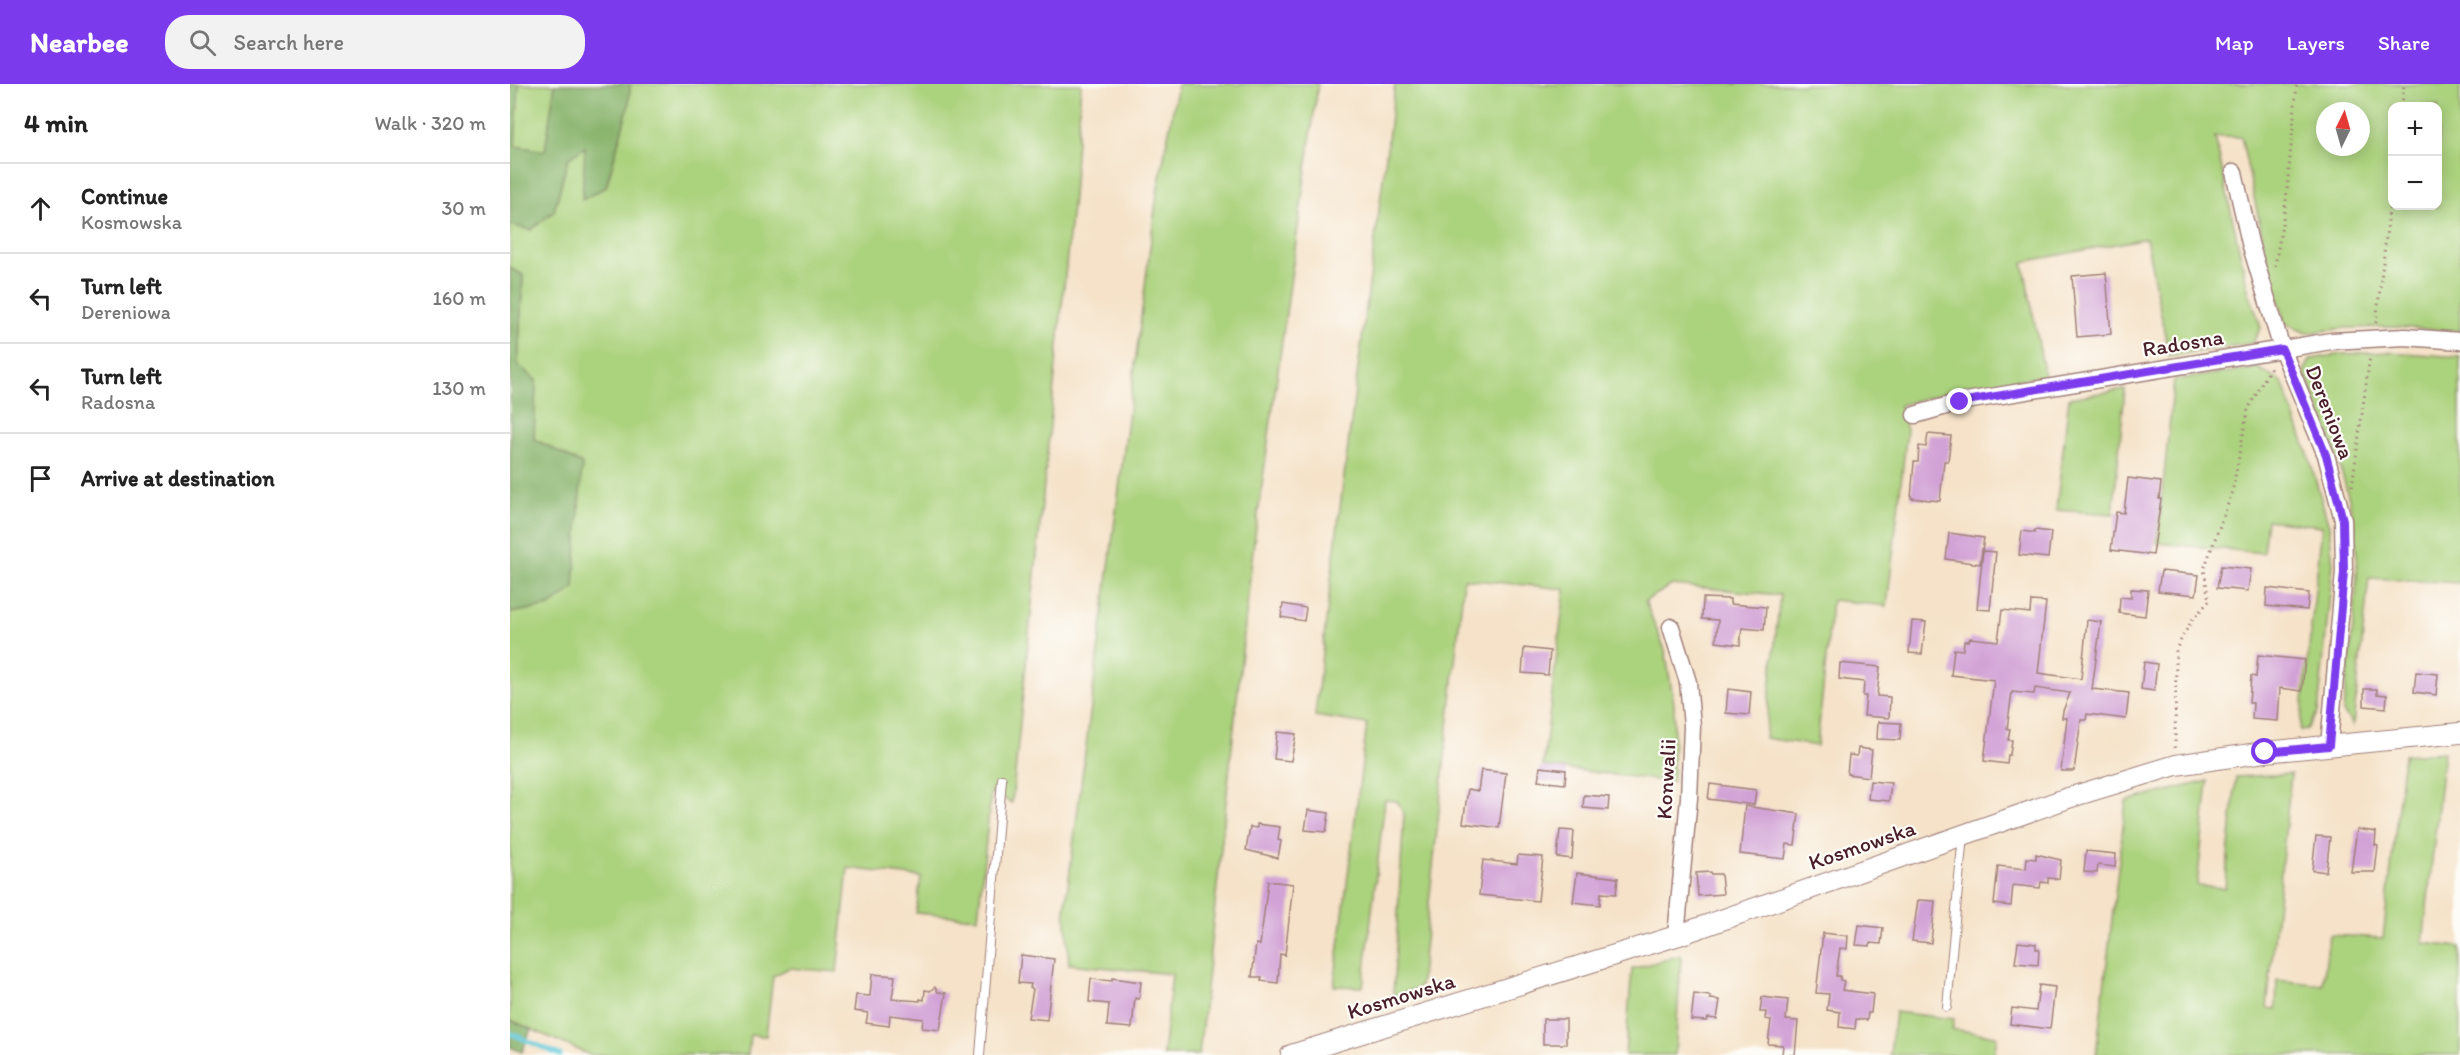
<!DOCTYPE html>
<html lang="en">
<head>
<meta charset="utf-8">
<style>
	:root { --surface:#fff; --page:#f2f2f2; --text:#222; --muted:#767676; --line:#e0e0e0; --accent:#7c3aed }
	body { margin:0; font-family:Itim,sans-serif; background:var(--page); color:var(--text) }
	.controls { position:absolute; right:18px; top:18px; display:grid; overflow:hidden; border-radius:12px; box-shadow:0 3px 15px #0003 }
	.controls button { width:54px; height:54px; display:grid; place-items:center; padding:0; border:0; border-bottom:2px solid var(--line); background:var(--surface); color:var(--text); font:30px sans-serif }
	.compass { position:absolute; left:1806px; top:18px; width:54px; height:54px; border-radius:50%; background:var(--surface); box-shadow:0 3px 15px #0003; rotate:5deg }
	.stop { position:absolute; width:18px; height:18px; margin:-14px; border:4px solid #7c3aed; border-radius:50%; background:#fff }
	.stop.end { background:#7c3aed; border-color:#fff; box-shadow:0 2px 6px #0008 }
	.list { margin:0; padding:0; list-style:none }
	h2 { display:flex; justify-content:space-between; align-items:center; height:78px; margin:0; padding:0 24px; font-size:26px }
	h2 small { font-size:20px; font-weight:400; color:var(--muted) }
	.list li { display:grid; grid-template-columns:39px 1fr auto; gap:18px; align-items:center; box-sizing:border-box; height:90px; padding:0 24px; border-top:2px solid var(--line) }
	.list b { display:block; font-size:22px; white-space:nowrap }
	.list p { margin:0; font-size:20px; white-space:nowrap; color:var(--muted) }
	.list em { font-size:20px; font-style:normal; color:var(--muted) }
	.icon { flex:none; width:33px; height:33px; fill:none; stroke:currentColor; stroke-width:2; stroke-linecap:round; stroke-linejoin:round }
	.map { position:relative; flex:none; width:1950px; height:971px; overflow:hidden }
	header { display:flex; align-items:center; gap:36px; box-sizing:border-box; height:84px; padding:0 30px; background:var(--accent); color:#fff }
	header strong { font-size:28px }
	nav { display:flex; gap:33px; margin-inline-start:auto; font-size:21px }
	.search { width:420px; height:54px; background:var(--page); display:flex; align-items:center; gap:15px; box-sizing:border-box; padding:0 21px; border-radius:24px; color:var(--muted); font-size:22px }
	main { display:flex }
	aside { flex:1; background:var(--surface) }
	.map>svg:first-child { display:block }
	.green { fill:#abd27d; stroke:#7a7854; stroke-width:1.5; fill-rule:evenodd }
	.forest { fill:#88b46c; stroke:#696a4c; stroke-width:1.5 }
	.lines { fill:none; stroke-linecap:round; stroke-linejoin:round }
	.stream { stroke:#5dc7d9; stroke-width:5 }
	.building { fill:#d1a2d6 }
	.service-casing { stroke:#a0807a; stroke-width:10 }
	.minor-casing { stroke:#a0807a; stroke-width:19 }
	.tertiary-casing { stroke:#a0807a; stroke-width:22 }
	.path { stroke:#a0807a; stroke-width:3; stroke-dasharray:1.5 4.5; stroke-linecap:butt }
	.service { stroke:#fff; stroke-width:8 }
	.minor { stroke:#fff; stroke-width:16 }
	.tertiary { stroke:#fff; stroke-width:20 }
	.route { stroke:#7c3aed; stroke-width:8 }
	.labels { text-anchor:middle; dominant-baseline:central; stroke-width:4.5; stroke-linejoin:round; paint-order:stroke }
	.street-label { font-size:22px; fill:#4a1f2b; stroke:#fdfcf7 }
</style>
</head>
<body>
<header>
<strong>Nearbee</strong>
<div class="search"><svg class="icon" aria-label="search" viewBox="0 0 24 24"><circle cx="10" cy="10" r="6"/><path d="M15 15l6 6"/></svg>Search here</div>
<nav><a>Map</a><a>Layers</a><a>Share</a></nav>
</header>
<main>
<aside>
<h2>4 min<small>Walk · 320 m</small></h2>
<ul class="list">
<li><svg class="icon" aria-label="ahead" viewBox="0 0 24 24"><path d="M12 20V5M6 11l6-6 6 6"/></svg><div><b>Continue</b><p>Kosmowska</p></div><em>30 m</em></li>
<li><svg class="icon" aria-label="left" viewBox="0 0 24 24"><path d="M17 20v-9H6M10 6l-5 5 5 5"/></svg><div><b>Turn left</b><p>Dereniowa</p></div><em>160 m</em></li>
<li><svg class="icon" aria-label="left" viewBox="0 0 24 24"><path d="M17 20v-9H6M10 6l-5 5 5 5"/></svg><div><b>Turn left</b><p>Radosna</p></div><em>130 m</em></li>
<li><svg class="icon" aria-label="arrive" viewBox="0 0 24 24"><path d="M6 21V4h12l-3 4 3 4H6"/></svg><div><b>Arrive at destination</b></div></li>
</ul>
</aside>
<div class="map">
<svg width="1950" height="971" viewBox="0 0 1950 971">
	<rect width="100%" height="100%" fill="#fdfcf7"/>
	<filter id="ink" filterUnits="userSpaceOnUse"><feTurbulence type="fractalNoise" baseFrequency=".0167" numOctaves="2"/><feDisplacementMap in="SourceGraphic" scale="12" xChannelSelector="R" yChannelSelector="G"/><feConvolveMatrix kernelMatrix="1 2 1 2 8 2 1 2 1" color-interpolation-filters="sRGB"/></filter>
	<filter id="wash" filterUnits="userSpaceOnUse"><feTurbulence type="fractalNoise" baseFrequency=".008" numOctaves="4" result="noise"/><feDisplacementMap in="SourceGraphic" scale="24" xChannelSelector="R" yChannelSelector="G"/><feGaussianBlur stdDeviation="1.35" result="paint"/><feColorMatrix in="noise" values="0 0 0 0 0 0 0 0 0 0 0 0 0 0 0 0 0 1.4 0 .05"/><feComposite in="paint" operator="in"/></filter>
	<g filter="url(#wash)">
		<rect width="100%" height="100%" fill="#f5e2c8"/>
		<g class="green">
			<path d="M1 0H45L35 67 5 62Z"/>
			<path d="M120 0H571L563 112 502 719 481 708 468 834 406 829 411 793 338 784 327 888 279 884 263 892 256 952 240 951 238 971H80L0 936V529L40 522 24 355 26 296 8 281 13 192 0 184V141L21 146 44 127 58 74 76 62 96 103 119 20Z"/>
			<path d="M668 0H808L743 465 689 971H653L662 890 559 880 555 825 647 109Z"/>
			<path d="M885 0H1950V247L1882 243 1836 244 1796 249 1775 239 1757 173 1731 53H1705L1737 202 1751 244 1742 259 1659 272 1636 154 1513 178 1535 292 1455 303 1390 321 1397 346 1377 522 1322 516 1307 662 1255 654 1270 511 1162 501 1135 517 1155 566 1164 620 1163 698 1033 682 1055 505 954 495 910 903 883 912 894 730 887 717 875 716 853 903 824 902 857 640 805 632C828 421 859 211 885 0ZM1882 22H1928V122H1882ZM1815 27H1851V63H1815Z"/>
			<path d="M1880 268 1950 273V499L1859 494 1843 641 1833 628C1838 581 1846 533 1847 486 1849 417 1818 350 1794 287L1801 275 1833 270Z"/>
			<path d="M1748 284 1772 298 1798 370 1819 442 1823 480 1808 628 1797 645 1790 646 1812 442 1757 436 1753 469 1647 459 1664 296Z"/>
			<path d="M1615 305 1603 430 1546 426 1559 314Z"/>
			<path d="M1934 668 1913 859 1950 863V971H1586L1616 717 1698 697 1687 802 1715 804 1726 693 1781 690 1757 924 1766 925 1767 896 1813 901 1819 851 1873 854 1894 671Z"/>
			<path d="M1171 871 1165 971H1115L1122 885Z"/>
			<path d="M1385 928 1444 935 1442 945 1487 952 1484 971H1380Z"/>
		</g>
		<g class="forest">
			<path d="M0 0H9L5 62 35 67 45 0H120L119 20 96 103 72 116 75 63 58 75 44 127 21 146 0 141Z"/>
			<path d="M0 184 13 191 8 281 26 296 24 355 72 380 64 504 40 522 0 529Z"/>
			<path d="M0 936 21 945 12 968 0 963Z"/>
		</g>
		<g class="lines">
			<path class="stream" d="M0 949 50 971"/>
		</g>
		<g id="blocks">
			<g class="building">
				<path d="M1596 189 1601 250 1567 253 1562 192Z"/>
				<path d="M1418 350 1441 352 1438 377H1434L1430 417 1401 414 1404 378H1408L1409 362 1416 363Z"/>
				<path d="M1618 394 1651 398 1649 415H1651L1643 471 1601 466 1606 428 1614 429Z"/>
				<path d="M1525 446 1541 448 1538 474 1509 471 1512 447 1525 449Z"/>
				<path d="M1439 449 1474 454 1470 480 1436 475Z"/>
				<path d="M1473 467 1486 468 1480 526 1467 525Z"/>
				<path d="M1711 482 1741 485 1738 507 1707 504Z"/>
				<path d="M1651 487 1689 491 1686 511 1648 507Z"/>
				<path d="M1757 504 1799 509 1797 526 1756 522Z"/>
				<path d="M1621 505 1638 506 1635 532 1609 529 1610 513 1621 514Z"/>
				<path d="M1193 514 1220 515V520L1256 523 1254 546 1232 544 1230 561 1206 558 1208 536 1192 535Z"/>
				<path d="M1521 517 1536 518 1528 589 1571 595 1577 536 1591 538 1582 605 1619 609 1616 635 1577 630 1576 636H1571L1564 687H1551L1557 634H1552L1553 627 1560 609 1525 604 1524 610 1502 608 1497 645H1500L1498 656H1502L1500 671H1498L1497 680 1474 677 1484 596 1441 591 1444 565 1453 566 1454 557H1459L1460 554 1488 557 1492 526 1520 529Z"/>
				<path d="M773 520 796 524 794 537 771 533Z"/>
				<path d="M1402 537 1416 538 1412 570 1399 569Z"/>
				<path d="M1014 564 1040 567 1038 591 1012 589Z"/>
				<path d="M1748 571 1795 576 1792 607 1770 604 1768 637 1742 635 1743 619H1739L1741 592 1746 593Z"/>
				<path d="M1634 578 1647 580 1644 607 1631 605Z"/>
				<path d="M1330 579 1370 583 1367 612 1380 613 1379 634 1354 632 1356 612H1353L1354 598 1329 595Z"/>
				<path d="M1906 588 1928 590 1926 611 1904 608Z"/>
				<path d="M1218 605 1241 608 1239 631 1216 629Z"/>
				<path d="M1854 605H1867V610L1877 611 1876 624 1854 622Z"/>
				<path d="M1368 638 1391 639 1390 656 1367 655Z"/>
				<path d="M767 648 786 650 781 677 764 675Z"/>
				<path d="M1348 664 1362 666 1359 693 1337 690 1339 671 1347 672Z"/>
				<path d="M1030 683 1056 686 1055 700 1028 697Z"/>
				<path d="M971 686 996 689 989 744 953 739 958 705 968 707Z"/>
				<path d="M1360 697 1381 699 1379 717 1358 715Z"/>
				<path d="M1200 700 1246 706 1244 721 1198 715Z"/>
				<path d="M1074 711 1099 713 1098 726 1073 724Z"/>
				<path d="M1235 722 1289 730 1285 761 1277 760 1275 775 1230 770Z"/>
				<path d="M798 726 819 729 816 748 795 746Z"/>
				<path d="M747 740 770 743 768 756 771 757 768 774 736 766 740 743 747 744Z"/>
				<path d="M1847 745 1866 748 1865 761 1868 762 1865 788H1841Z"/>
				<path d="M1050 746 1064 747 1062 775 1047 773Z"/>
				<path d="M1806 752 1820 753 1816 788 1802 786Z"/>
				<path d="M1576 767 1606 770 1605 783 1588 781 1587 789 1574 788Z"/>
				<path d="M1526 770 1551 776 1549 795 1538 794V799L1531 798 1530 804 1503 801 1501 822 1484 820 1488 782 1516 785 1517 774 1526 775Z"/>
				<path d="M1008 771 1033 773 1028 817 969 811 973 776 1007 780Z"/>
				<path d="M1200 788 1201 790H1211L1213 810 1188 812 1186 789Z"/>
				<path d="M1067 789 1108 794 1106 810 1091 809 1090 821 1063 818Z"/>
				<path d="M758 797 783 800 775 871 770 870 768 899 751 897 752 893H742L746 860 750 861Z"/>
				<path d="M1408 816 1425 817 1421 859 1402 857Z"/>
				<path d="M1349 841 1373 844 1371 860 1360 859V862L1346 861Z"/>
				<path d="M1313 849 1338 852 1337 865 1330 864 1326 892H1330V896L1334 897 1332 906 1363 910 1361 929H1358L1357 936 1346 935 1345 945 1329 943 1330 928 1317 926 1319 910 1306 909Z"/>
				<path d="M1508 858 1526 860V865H1529L1528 881 1505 879Z"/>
				<path d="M511 871 544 875 537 936 518 934 523 905 520 904 521 900 508 899Z"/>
				<path d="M362 890 385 892 382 915 410 917V915L414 916 415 906 420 907 425 903 428 908 436 909 430 946 412 944 413 935 380 931 379 942 356 939 358 929 344 927 346 911 360 912Z"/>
				<path d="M602 894 631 898 629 915 625 914 622 944 597 942 599 920 579 918 581 895 602 897Z"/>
				<path d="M1529 901 1545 903 1540 945 1500 940 1502 924 1526 927Z"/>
				<path d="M1184 910 1200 912V915L1210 916 1207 935 1198 934 1197 937 1181 936Z"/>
				<path d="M1252 913 1278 916 1276 936 1288 937 1285 971H1272L1273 961 1258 960 1261 936 1255 935 1256 928H1250Z"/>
				<rect x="1033" y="935" width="23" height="25"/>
			</g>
		</g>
	</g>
	<g filter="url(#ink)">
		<use href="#blocks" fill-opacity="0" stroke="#a0807a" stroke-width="1.5"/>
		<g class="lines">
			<defs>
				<g id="service">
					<path d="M1437 923 1453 751"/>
					<path d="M470 971 492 695"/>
				</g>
				<g id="minor">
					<path d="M1724 88 1740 159 1772 265 1816 371 1833 436 1834 488 1819 662"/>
					<path d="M1405 331 1450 318 1821 257 1895 253 1950 257"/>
					<path d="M1161 543 1178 598 1182 642 1179 714 1166 852"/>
				</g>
				<path id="tertiary" d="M781 971 1166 852 1558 714 1666 681 1755 668 1950 649"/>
			</defs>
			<use href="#service" class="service-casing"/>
			<use href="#minor" class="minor-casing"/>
			<use href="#tertiary" class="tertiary-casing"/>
			<g class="path">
				<path d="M1892 22 1894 0"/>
				<path d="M1765 182 1776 117 1787 0"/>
				<path d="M1866 239 1882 101"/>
				<path d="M1842 402 1860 272"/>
				<path d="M1665 664 1666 565 1682 536 1699 517 1694 485 1722 409 1738 325 1761 283"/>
			</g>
			<use href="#service" class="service"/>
			<use href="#minor" class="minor"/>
			<use href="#tertiary" class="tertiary"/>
		</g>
	</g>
	<g class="lines" filter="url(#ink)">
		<path class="route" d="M1450 318 1772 265 1816 371 1833 436 1834 488 1819 662 1755 668"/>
	</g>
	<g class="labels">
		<g class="street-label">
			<text transform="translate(1673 259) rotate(-9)">Radosna</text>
			<text transform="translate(1820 328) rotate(69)">Dereniowa</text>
			<text transform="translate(1156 695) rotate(-87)">Konwalii</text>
			<text transform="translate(1352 761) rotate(-19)">Kosmowska</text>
			<text transform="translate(891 912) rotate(-17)">Kosmowska</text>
		</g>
	</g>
</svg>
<div class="controls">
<button>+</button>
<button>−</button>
</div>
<svg class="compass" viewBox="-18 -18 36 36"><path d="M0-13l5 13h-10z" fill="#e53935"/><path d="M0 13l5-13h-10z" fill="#767676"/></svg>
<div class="stop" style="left:1755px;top:668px"></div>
<div class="stop end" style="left:1450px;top:318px"></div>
</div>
</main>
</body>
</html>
